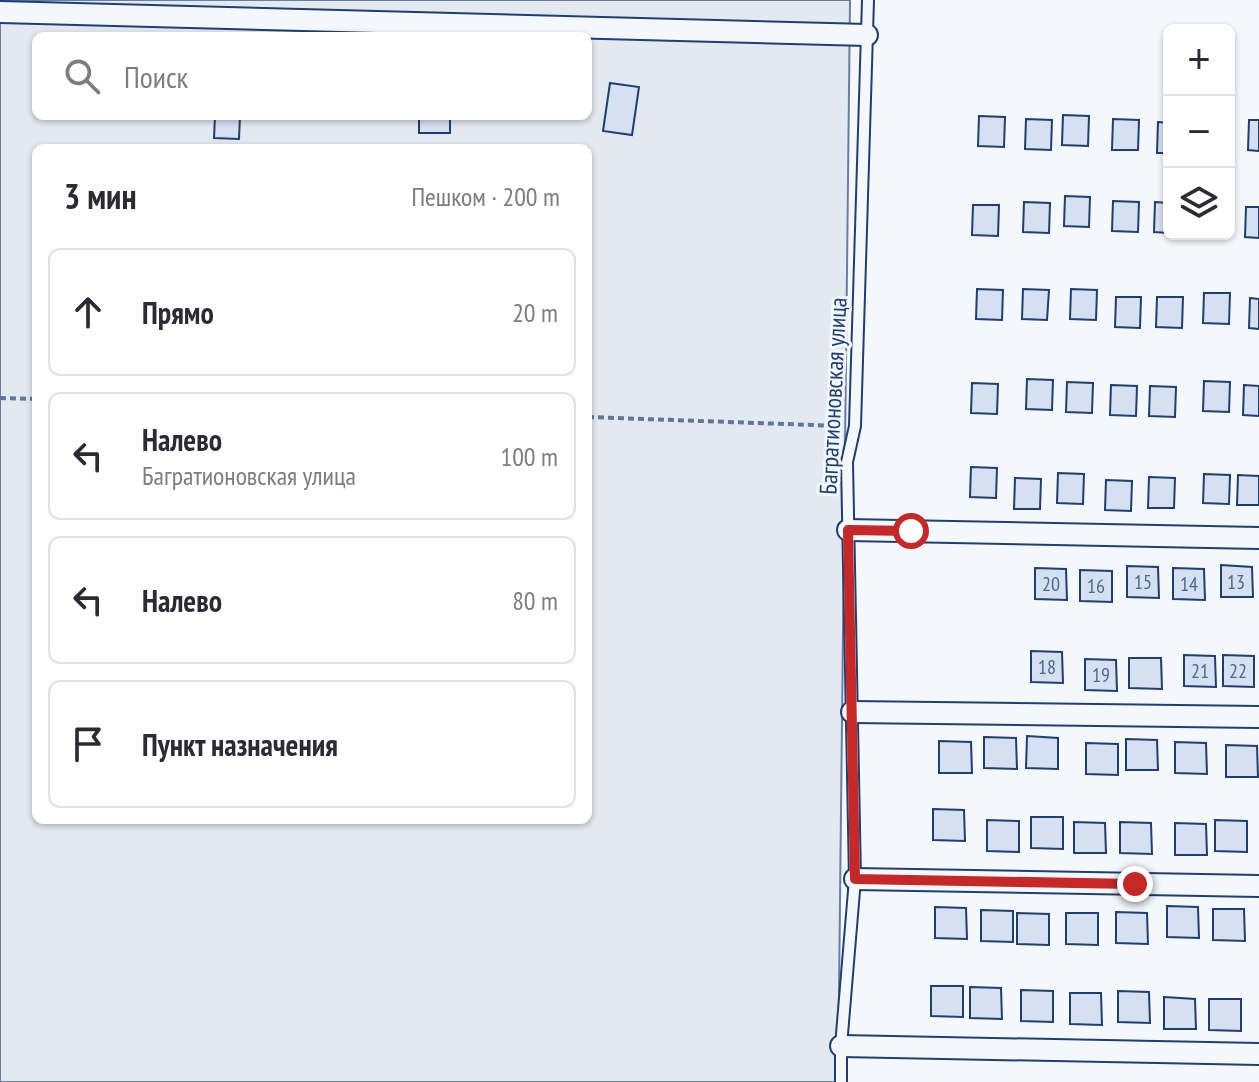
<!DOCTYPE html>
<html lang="ru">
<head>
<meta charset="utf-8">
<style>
	:root { --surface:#fff; --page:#f2f2f3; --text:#2b2b33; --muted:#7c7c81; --line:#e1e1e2 }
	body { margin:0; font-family:"PT Sans Narrow",sans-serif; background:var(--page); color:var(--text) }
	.controls { position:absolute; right:24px; top:24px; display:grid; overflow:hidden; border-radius:12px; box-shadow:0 2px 6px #0004 }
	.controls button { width:72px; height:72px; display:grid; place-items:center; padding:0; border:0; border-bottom:2px solid var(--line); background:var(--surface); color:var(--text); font:40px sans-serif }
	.stop { position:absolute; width:24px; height:24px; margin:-18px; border:6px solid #c62828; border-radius:50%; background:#fff }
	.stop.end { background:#c62828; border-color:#fff; box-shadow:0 2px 8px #0008 }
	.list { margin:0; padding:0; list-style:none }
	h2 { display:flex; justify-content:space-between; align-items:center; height:104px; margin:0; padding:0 32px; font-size:34px }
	h2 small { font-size:26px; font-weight:400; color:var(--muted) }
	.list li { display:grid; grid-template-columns:52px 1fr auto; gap:24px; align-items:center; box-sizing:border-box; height:128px; margin:0 16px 16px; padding:0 16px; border:2px solid var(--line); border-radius:12px }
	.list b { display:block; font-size:30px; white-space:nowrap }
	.list p { margin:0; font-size:26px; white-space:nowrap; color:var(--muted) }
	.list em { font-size:26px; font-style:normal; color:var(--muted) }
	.icon { flex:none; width:44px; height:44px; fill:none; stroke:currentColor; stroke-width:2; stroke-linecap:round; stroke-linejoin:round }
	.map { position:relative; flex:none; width:1259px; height:1082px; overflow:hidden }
	.search { position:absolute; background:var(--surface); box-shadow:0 2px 6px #0004; left:32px; top:32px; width:560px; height:88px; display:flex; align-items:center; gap:20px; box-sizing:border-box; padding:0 28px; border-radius:12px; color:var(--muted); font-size:30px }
	.panel { position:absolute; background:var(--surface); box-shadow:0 2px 6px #0004; left:32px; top:144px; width:560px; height:680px; border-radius:12px }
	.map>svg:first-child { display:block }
	.green { fill:#e3e9f0; stroke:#687fa3; stroke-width:2; fill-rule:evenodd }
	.building { fill:#d5e0f0; stroke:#1d3f73; stroke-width:2 }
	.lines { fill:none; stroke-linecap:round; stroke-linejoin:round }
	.lane-casing { stroke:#1d3f73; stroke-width:14 }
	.street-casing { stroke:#1d3f73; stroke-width:24 }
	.path { stroke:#5e769c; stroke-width:4; stroke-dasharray:6 4; stroke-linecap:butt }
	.lane { stroke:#f4f7fb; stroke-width:10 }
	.street { stroke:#f4f7fb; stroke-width:20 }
	.route { stroke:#c62828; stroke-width:10 }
	.labels { text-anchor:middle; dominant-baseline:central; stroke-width:6; stroke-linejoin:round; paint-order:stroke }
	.number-label { font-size:20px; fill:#4b6792 }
	.street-label { font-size:24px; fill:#1d3f73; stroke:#f4f7fb }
</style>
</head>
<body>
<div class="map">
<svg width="1259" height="1082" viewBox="0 0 1259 1082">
	<rect width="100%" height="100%" fill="#f4f7fb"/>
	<path class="green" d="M0 0H850L838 1082H0ZM36 36H588V116H36ZM36 148H588V820H36Z"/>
	<g class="building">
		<path d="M610 83 639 87 632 135 603 131Z"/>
		<path d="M1063 115 1089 116 1088 146 1062 145Z"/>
		<path d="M215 116H240L239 139 214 138Z"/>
		<rect x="419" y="116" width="31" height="17"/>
		<path d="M979 116 1005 117 1004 147 978 146Z"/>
		<path d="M1026 119 1052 120 1051 150 1025 149Z"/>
		<path d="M1113 119 1139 120 1138 150H1112Z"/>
		<path d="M1249 120H1259V151L1248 150Z"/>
		<path d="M1158 122 1169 123V153H1157Z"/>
		<path d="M1065 196 1090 197 1089 227 1064 226Z"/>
		<path d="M1113 201 1139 202 1138 232 1112 231Z"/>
		<path d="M1024 202 1050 203 1049 233 1023 232Z"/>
		<path d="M1155 202 1169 203V233L1154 232Z"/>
		<path d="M973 205H999L998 236 972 235Z"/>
		<path d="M1246 207H1259V238L1245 237Z"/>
		<path d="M977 289 1003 290 1002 320 976 319Z"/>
		<path d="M1023 289 1049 290 1047 320 1022 319Z"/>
		<path d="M1071 289 1097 290 1096 320 1070 319Z"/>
		<path d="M1204 293H1230L1229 324 1203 323Z"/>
		<path d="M1116 297H1141L1140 328 1115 327Z"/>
		<path d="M1157 297H1183L1182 328 1156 327Z"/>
		<path d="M1250 298 1259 299V329L1249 328Z"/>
		<path d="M1027 379 1053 380 1052 410 1026 409Z"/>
		<path d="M1204 381 1230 382 1229 412 1203 411Z"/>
		<path d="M1067 382 1093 383 1092 413 1066 412Z"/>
		<path d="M972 383 998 384 997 414 971 413Z"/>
		<path d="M1111 385 1137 386 1136 416 1110 415Z"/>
		<path d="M1244 385 1259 386V416L1243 415Z"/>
		<path d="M1150 386 1176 387 1175 417 1149 416Z"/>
		<path d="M971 467 997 468 996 498 970 497Z"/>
		<path d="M1058 473 1084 474 1083 504 1057 503Z"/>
		<path d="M1204 474 1230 475 1229 504 1203 503Z"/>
		<path d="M1238 475 1259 476V505H1237Z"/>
		<path d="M1149 477 1175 478 1174 508H1148Z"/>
		<path d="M1015 478 1041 479 1040 509H1014Z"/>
		<path d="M1106 480 1132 481 1131 511 1105 510Z"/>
		<path d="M1221 565 1252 567 1253 597H1221Z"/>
		<path d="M1127 566 1158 567 1159 598 1127 597Z"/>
		<path d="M1035 568 1066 569 1067 600 1035 599Z"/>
		<path d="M1173 568 1204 569 1205 600 1173 599Z"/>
		<path d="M1080 570 1112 571V602L1080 601Z"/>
		<path d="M1031 651 1062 652 1063 683 1031 682Z"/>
		<path d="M1184 655 1215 656 1216 687 1184 686Z"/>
		<path d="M1223 655 1254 656V687L1223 686Z"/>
		<path d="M1129 658H1161L1162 689 1129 688Z"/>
		<path d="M1085 659 1116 660 1117 691 1085 690Z"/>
		<path d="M1027 736 1058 738V769L1026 768Z"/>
		<path d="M984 737 1016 738 1017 769 984 768Z"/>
		<path d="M1126 739 1157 740 1158 770H1126Z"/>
		<path d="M939 741 971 742 972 773H939Z"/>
		<path d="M1175 742 1206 743 1207 774 1175 773Z"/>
		<path d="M1086 743 1118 744V775L1086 774Z"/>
		<path d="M1226 745 1257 746 1258 777H1226Z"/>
		<path d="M933 809 964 810 965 841 933 840Z"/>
		<path d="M1031 817H1063V849L1031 848Z"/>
		<path d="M987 820 1019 821V852L987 851Z"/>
		<path d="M1215 820 1247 821V852L1215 851Z"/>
		<path d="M1074 822 1105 823 1106 853H1074Z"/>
		<path d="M1120 822 1151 823 1152 854 1120 853Z"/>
		<path d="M1175 823 1206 824 1207 855H1175Z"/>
		<path d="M1167 906 1198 907 1199 938 1167 937Z"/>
		<path d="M935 907 966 908 967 939 935 938Z"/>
		<path d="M1213 909H1244L1245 941 1213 940Z"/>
		<path d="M981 910 1013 911V942L981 941Z"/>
		<path d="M1116 912 1147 913 1148 944 1116 943Z"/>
		<path d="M1017 913 1049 914V945L1017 944Z"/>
		<path d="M1066 913H1098V945L1066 944Z"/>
		<path d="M931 986H963V1017L931 1016Z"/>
		<path d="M970 987 1001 988 1002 1019 970 1018Z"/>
		<path d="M1021 990 1053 991V1022L1021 1021Z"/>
		<path d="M1118 991 1149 992 1150 1023 1118 1022Z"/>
		<path d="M1070 993H1101L1102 1025 1070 1024Z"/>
		<path d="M1164 997 1195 999 1196 1029H1164Z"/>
		<path d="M1209 999H1241V1031L1209 1030Z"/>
	</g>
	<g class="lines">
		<defs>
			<path id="lane" d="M841 1082V1046L855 879 847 462 855 426 868 0"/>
			<g id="street">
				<path d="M0 12 867 35"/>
				<path d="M848 530 1259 538"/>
				<path d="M852 712 1259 717"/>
				<path d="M855 879 1259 886"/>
				<path d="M841 1046 1259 1054"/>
			</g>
		</defs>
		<use href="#lane" class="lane-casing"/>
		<use href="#street" class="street-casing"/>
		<g class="path">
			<path d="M0 398 36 399"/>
			<path d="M588 417 841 426"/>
		</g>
		<use href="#lane" class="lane"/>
		<use href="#street" class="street"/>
	</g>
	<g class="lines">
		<path class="route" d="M911 531 848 530 855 879 1135 884"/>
	</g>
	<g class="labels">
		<g class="number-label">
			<text x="1143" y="582">15</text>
			<text x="1236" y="582">13</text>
			<text x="1051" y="584">20</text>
			<text x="1189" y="584">14</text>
			<text x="1096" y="586">16</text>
			<text x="1047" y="667">18</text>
			<text x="1200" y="671">21</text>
			<text x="1238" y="671">22</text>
			<text x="1101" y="675">19</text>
		</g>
		<g class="street-label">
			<text transform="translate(833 396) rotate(-87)">Багратионовская улица</text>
		</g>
	</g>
</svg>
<div class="controls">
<button>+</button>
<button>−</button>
<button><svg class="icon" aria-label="layers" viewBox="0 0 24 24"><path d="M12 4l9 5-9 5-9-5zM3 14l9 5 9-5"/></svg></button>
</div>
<div class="stop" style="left:911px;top:531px"></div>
<div class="stop end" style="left:1135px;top:884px"></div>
<div class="search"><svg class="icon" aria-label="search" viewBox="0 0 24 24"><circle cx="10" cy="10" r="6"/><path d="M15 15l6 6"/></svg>Поиск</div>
<section class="panel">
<h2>3 мин<small>Пешком · 200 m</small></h2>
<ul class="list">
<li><svg class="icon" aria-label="ahead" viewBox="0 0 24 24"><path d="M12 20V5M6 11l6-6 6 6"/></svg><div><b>Прямо</b></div><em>20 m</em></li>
<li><svg class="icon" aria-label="left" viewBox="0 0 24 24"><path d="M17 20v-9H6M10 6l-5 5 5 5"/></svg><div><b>Налево</b><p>Багратионовская улица</p></div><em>100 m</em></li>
<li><svg class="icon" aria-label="left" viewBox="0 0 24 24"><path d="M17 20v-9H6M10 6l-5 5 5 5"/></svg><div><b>Налево</b></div><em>80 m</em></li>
<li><svg class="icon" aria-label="arrive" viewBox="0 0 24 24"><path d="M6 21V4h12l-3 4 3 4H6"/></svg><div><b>Пункт назначения</b></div></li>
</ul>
</section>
</div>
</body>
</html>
